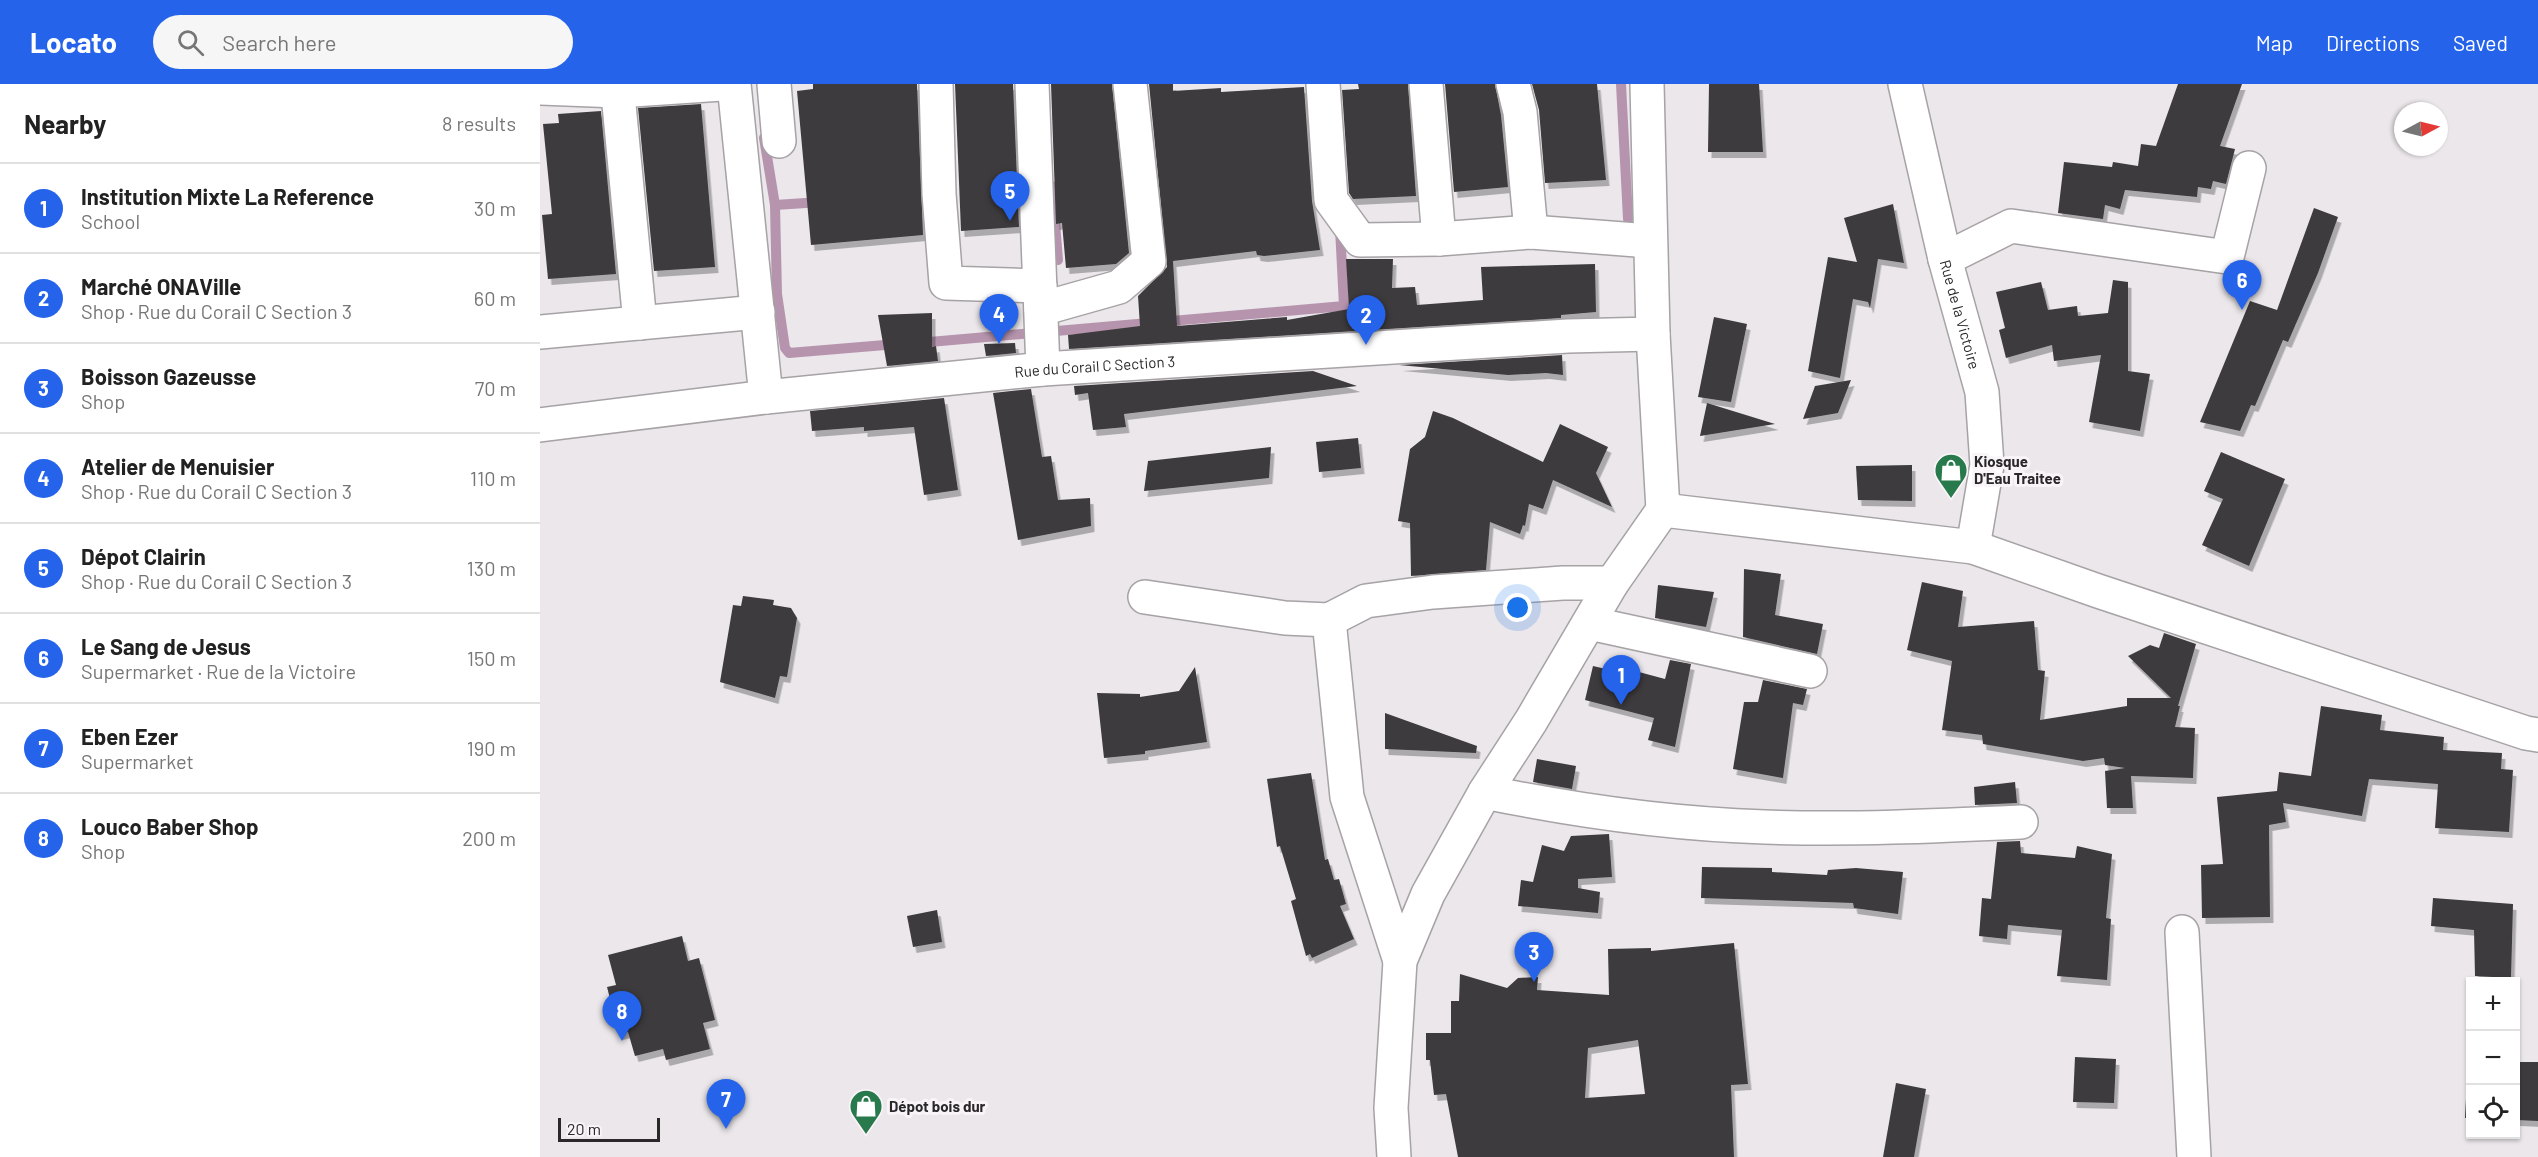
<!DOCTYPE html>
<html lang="en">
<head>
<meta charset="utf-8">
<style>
	:root { --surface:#fff; --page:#f6f6f6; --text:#222; --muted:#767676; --line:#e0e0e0; --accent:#2563eb }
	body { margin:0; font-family:Barlow,sans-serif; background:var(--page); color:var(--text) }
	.controls { position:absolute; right:18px; bottom:18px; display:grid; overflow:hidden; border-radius:0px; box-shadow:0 2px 4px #0004 }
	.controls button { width:54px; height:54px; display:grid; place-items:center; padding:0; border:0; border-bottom:2px solid var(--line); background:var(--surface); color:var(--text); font:30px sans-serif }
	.compass { position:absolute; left:1854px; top:18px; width:54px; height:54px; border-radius:50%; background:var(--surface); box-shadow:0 2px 4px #0004; rotate:83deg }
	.scale { position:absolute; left:18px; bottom:15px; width:102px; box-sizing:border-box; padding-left:6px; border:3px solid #2a2829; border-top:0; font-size:16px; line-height:21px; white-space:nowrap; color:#2a2829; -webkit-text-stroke:4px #f9f4f8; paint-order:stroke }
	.you { position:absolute; left:978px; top:524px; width:21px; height:21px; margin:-15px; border:4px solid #fff; border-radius:50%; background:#1a73e8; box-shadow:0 0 0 9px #1a73e833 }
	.badge { display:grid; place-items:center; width:39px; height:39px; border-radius:50%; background:var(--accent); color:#fff; font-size:20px; font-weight:700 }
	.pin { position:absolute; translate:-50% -50px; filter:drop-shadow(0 2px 3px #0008) }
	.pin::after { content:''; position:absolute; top:32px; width:21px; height:18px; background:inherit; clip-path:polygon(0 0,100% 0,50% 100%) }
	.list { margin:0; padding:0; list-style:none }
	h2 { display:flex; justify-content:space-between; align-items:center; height:78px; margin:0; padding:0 24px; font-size:26px }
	h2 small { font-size:20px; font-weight:400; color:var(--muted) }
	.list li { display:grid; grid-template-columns:39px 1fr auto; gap:18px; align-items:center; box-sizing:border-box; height:90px; padding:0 24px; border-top:2px solid var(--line) }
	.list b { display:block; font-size:22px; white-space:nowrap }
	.list p { margin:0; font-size:20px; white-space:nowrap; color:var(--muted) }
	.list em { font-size:20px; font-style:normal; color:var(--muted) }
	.icon { flex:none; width:33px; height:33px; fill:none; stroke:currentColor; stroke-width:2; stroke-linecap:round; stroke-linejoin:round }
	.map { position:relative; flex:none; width:1998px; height:1073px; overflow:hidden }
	header { display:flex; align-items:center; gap:36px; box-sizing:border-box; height:84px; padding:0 30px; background:var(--accent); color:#fff }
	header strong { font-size:28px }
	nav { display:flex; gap:33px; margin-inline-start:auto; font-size:21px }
	.search { width:420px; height:54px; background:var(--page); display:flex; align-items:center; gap:15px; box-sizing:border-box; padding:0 21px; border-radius:33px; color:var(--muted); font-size:22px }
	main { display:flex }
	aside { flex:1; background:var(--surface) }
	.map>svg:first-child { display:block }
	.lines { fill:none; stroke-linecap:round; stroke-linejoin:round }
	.stream { stroke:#b694ae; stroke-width:10 }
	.building { fill:#3e3b3d; fill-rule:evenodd; filter:url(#shadow) }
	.minor-casing { stroke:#a6a2a5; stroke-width:36 }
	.minor { stroke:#fff; stroke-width:33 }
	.labels { text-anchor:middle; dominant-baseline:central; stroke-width:6; stroke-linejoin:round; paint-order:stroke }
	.street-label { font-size:15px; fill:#2a2829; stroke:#f9f4f8 }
	.poi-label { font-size:15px; font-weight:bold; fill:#2a2829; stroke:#f9f4f8; text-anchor:start }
</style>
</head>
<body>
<header>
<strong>Locato</strong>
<div class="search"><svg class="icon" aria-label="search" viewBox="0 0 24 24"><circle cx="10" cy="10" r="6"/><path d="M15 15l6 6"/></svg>Search here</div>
<nav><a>Map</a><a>Directions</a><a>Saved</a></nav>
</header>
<main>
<aside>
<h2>Nearby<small>8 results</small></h2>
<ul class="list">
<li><span class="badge">1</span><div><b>Institution Mixte La Reference</b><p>School</p></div><em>30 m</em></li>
<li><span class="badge">2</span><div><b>Marché ONAVille</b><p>Shop · Rue du Corail C Section 3</p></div><em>60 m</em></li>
<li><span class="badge">3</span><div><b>Boisson Gazeusse</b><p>Shop</p></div><em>70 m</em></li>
<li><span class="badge">4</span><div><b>Atelier de Menuisier</b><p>Shop · Rue du Corail C Section 3</p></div><em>110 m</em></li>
<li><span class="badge">5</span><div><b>Dépot Clairin</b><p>Shop · Rue du Corail C Section 3</p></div><em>130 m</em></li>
<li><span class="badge">6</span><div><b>Le Sang de Jesus</b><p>Supermarket · Rue de la Victoire</p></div><em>150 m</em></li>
<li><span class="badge">7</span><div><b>Eben Ezer</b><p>Supermarket</p></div><em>190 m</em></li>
<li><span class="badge">8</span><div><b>Louco Baber Shop</b><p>Shop</p></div><em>200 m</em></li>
</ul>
</aside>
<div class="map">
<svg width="1998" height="1073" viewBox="0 0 1998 1073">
	<defs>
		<filter id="shadow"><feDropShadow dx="3.5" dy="6" stdDeviation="0" flood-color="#0004"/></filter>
	</defs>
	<rect width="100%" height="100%" fill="#ebe7ea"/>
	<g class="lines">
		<g class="stream">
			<path d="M1081 0 1088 135"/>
			<path d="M224 54 235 121 237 210 245 264 249 269 357 260"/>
			<path d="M512 102 518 176"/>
			<path d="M235 121 281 118"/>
			<path d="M378 259 804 222 800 144"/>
		</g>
	</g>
	<g class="building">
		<path d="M273 0H377L383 151 271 161 257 7 273 5Z"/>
		<path d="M415 0H473L479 143 421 147Z"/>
		<path d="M511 0H572L589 169 576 180 526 184 522 139 516 140Z"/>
		<path d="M609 0H633V7L681 4V8L764 3 772 117 780 166 724 172 717 171 716 167 633 177 637 242 747 233V236L809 225 806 175H853L852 204 875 203 877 221 943 216 941 183 1055 180 1056 228 1021 231V234L529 265 528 251 600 242 598 212 627 183Z"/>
		<path d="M818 0H868L876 112 813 115 809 109 802 6 819 5Z"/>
		<path d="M905 0H955L961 31 968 103 914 108Z"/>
		<path d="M992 0H1057L1066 96 1005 99 999 26Z"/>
		<path d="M1169 0H1219L1223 68H1168Z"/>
		<path d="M1638 0H1702L1680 62 1695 65 1686 100 1673 97 1671 105 1658 103 1657 113 1585 106 1580 125 1565 121 1563 135 1518 129 1524 78 1572 83 1573 78 1598 82 1601 60 1616 62Z"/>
		<path d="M161 20 175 183 114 187 98 24Z"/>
		<path d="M61 27 76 190 8 195 2 131 12 130 3 40 19 39 18 30Z"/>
		<path d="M1353 120 1364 179 1338 175 1330 224 1328 218 1313 215 1300 294 1268 287 1288 173 1317 178 1304 134Z"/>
		<path d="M1774 124 1798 133 1778 189 1748 258 1743 256 1715 322 1711 321 1700 347 1660 338 1710 217 1737 226Z"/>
		<path d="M1573 196 1588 198V287L1610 290 1600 347 1549 338 1561 271 1514 277 1512 261 1466 274 1459 246 1465 244 1456 208 1501 198 1508 226 1537 222 1538 232 1568 229Z"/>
		<path d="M392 229V263L396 262 398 277 347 282 338 231Z"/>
		<path d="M1174 233 1207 240 1191 318 1158 313Z"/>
		<path d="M475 259 476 269 446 272 444 260Z"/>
		<path d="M1022 271 1023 291 1006 289 968 291 859 281Z"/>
		<path d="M773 287 817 302 584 330 586 343 553 346 548 309 535 311 534 302Z"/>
		<path d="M1311 296 1298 329 1263 335 1275 302Z"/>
		<path d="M491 305 502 373 511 372 518 416 550 414 551 442 478 456 453 309Z"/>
		<path d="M404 314 418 406 384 411 374 343 324 347V343L272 347 270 327Z"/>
		<path d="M1167 319 1235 340 1160 352Z"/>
		<path d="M893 327 913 334 1003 378 1020 340 1068 363 1056 389 1072 423 1013 396 1003 425 989 420 985 442 983 441 980 450 950 438 946 486 871 492 870 439 858 437 870 365 885 353Z"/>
		<path d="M818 354 821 384 779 388 776 358Z"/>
		<path d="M731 363 729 394 604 407 608 377Z"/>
		<path d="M1681 368 1745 395 1709 482 1662 461 1683 415 1664 407Z"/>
		<path d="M1372 381V417L1318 416 1316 382Z"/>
		<path d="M1204 485 1241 490 1235 531 1283 540 1277 570 1203 553Z"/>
		<path d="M1382 498 1423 507 1418 543 1494 537 1498 586 1505 587 1500 636 1587 622V614H1631L1588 572 1610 561 1619 564 1624 549 1656 560 1638 622H1640L1635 643 1655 644 1653 694 1591 692 1593 724H1567L1565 687 1585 684 1565 681 1564 674 1543 677 1443 660 1442 651 1402 646 1412 577 1367 566Z"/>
		<path d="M1118 501 1174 508 1166 543 1115 534Z"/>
		<path d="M203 512 234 516 233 521 251 524 257 534 247 593 240 592 235 614 180 598 193 521 201 522Z"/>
		<path d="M1130 576 1151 580 1135 663 1108 656 1114 634 1045 616 1053 582 1083 589 1084 584 1125 595Z"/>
		<path d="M655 583 667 658 605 667V670L564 674 557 609 600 610V613L639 607Z"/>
		<path d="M1223 596 1267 605 1263 621 1253 619 1243 694 1193 685 1204 618H1218Z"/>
		<path d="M1781 622 1842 631 1840 646 1904 653 1903 666 1962 669 1961 685 1973 686 1969 748 1895 744 1898 700 1829 695 1822 732 1743 719 1746 738 1729 741 1730 833 1662 834 1661 781 1683 780 1677 713 1737 707 1739 688 1771 692Z"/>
		<path d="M845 629 937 662 936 669 845 665Z"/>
		<path d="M997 675 1036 682 1032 705 993 698Z"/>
		<path d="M771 689 785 776 788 775 794 796 799 795 806 820 800 822 814 855 772 874 770 870 766 872 751 817 756 815 740 762 737 763 727 695Z"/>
		<path d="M1475 698 1477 719 1435 721 1434 703Z"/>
		<path d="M1069 750 1072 793 1038 795V804L1060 808 1058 829 978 822 981 796 993 798 1002 761 1024 767 1031 752Z"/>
		<path d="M1480 757 1481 769 1535 774 1537 762 1572 770 1566 834 1571 835 1567 896 1517 892 1522 846 1468 841 1467 855 1439 852 1442 814 1451 815 1457 758Z"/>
		<path d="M1162 783 1232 784V788L1287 791 1288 786 1316 784 1363 788 1358 830 1314 824 1313 819 1161 814Z"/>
		<path d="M1893 814 1973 820 1971 894 1935 892 1934 846 1891 842Z"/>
		<path d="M397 826 402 858 373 863 367 832Z"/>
		<path d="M142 852 148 877 159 874 175 936 163 939 170 965 126 976 123 965 95 972 88 948 79 950 67 903 76 901 68 871Z"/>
		<path d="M1194 859 1208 1000 1191 1001 1194 1073H918L906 1010 894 1011 890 976H886V949H911V917H919L920 890 967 904 978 894 998 893 997 906 1069 911 1068 865 1111 864V867ZM1098 956 1105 1010 1045 1014 1048 964Z"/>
		<path d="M1535 973 1576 975 1574 1019 1533 1018Z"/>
		<path d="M1928 977H1930V1034H1925Z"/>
		<path d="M1976 978H1998V1037L1976 1036Z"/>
		<path d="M1356 999 1386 1005 1374 1073H1343Z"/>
	</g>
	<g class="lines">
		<defs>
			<g id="minor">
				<path d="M77 0 100 239"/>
				<path d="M194 0 226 313"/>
				<path d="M234 0 239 57"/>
				<path d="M396 0 399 110 406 199 500 202"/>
				<path d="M492 0 503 285"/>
				<path d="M783 0 791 116 820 156 899 155 991 148 1110 157"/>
				<path d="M886 0 899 155"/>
				<path d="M973 0 980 28 991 148"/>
				<path id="s1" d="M1365 0 1405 175 1442 308 1447 381 1433 463"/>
				<path d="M0 4 78 7 182 0"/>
				<path d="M1405 175 1471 142 1687 173 1709 84"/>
				<path d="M501 225 579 203 609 177 590 0"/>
				<path d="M0 248 218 228"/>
				<path id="s2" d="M0 341 226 313 503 285 1028 252 1113 250"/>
				<path d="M1123 426 1433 463 1558 507 1986 649 1998 651"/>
				<path d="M605 513 745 534 789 536 826 517 893 508 1023 499H1072"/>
				<path d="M789 536 807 713 860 877"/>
				<path d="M1049 539 1270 587"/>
				<path d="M945 708C1037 727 1131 740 1225 743 1310 746 1396 742 1481 738"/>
				<path d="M1642 848 1654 1073"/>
				<path d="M854 1073 851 1024 860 877 888 810 945 708 991 637 1072 499 1123 426 1113 250 1107 0"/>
			</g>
		</defs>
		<use href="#minor" class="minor-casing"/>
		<use href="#minor" class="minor"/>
	</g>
	<defs>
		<symbol id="shop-pin" viewBox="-11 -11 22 30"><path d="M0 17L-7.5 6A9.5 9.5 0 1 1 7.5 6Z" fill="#28794b" stroke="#f9f4f8"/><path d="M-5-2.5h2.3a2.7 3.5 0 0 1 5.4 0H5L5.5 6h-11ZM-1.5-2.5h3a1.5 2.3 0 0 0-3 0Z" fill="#fff"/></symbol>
	</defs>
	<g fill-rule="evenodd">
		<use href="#shop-pin" x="1392" y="367" width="38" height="52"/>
		<use href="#shop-pin" x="307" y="1003" width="38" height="52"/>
	</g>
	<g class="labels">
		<g class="street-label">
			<text stroke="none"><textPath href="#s1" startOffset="237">Rue de la Victoire</textPath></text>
			<text stroke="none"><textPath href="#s2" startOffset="558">Rue du Corail C Section 3</textPath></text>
		</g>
		<g class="poi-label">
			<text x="1434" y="377">Kiosque<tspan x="1434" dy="17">D'Eau Traitee</tspan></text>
			<text x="349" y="1022">Dépot bois dur</text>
		</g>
	</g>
</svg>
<div class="controls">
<button>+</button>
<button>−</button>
<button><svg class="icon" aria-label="locate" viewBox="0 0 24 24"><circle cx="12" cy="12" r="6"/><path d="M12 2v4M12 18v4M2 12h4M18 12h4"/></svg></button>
</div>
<svg class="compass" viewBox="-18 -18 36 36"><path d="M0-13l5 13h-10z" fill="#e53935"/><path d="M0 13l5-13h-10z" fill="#767676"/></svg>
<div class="scale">20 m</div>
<div class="you"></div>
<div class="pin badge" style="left:1081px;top:621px">1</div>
<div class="pin badge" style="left:826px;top:261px">2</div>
<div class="pin badge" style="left:994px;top:898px">3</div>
<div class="pin badge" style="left:459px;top:260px">4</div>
<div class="pin badge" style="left:470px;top:137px">5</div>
<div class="pin badge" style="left:1702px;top:226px">6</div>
<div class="pin badge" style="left:186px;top:1045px">7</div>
<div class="pin badge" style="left:82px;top:957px">8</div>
</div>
</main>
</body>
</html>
